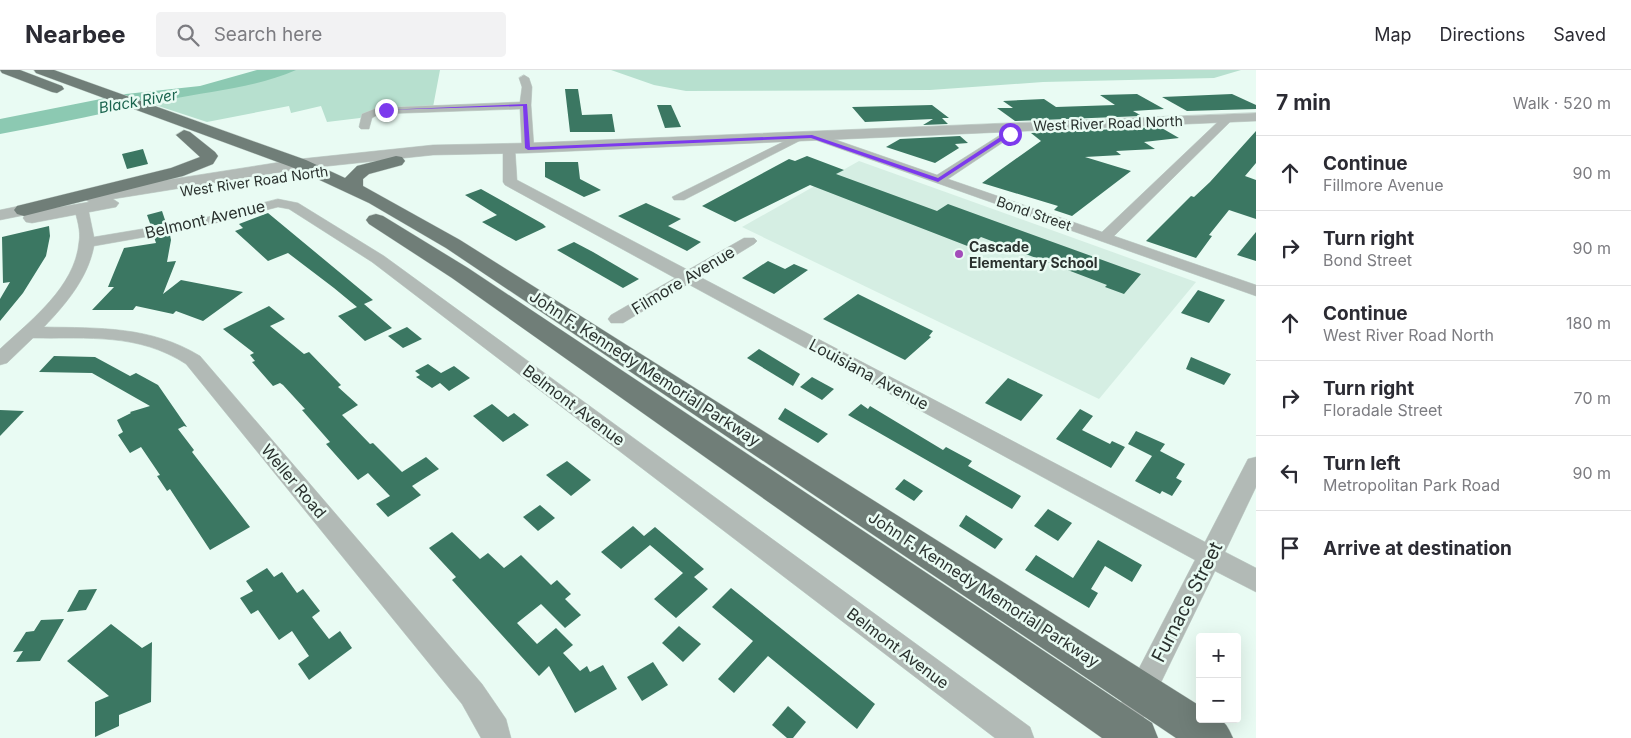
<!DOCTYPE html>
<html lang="en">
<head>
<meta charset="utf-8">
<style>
	:root { --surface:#fff; --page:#f2f2f3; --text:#2b2b33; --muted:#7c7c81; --line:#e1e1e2 }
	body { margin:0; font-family:Inter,sans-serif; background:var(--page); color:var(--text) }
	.controls { position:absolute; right:15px; bottom:15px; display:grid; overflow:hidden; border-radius:5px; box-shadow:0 5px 20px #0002 }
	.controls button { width:45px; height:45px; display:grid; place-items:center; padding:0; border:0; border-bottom:1px solid var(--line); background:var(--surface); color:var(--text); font:25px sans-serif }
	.stop { position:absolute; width:15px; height:15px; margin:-11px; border:4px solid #7c3aed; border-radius:50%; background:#fff }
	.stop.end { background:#7c3aed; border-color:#fff; box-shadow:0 1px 5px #0008 }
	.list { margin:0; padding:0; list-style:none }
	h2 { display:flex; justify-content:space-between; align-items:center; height:65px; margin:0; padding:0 20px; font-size:21px }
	h2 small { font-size:16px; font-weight:400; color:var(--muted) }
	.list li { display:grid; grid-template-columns:32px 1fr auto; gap:15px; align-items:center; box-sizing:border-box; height:75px; padding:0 20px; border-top:1px solid var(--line) }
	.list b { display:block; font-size:19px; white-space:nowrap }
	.list p { margin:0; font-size:16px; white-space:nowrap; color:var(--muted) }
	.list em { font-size:16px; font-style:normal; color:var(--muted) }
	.icon { flex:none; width:28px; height:28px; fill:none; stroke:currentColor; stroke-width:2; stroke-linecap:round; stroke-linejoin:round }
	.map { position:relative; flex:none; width:1256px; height:668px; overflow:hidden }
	header { display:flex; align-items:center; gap:30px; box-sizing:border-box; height:70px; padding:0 25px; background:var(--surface); border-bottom:1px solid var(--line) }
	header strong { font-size:24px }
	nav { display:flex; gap:28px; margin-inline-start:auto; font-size:18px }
	.search { width:350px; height:45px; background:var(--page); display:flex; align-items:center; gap:12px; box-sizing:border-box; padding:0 18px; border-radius:5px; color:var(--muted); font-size:19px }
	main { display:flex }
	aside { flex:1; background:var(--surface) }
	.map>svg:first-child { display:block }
	.built { fill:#d5eee3 }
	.green { fill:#b7e0cf }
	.water { fill:#8cc9b2 }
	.building { fill:#3b7762 }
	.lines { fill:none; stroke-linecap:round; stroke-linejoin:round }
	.minor-casing { stroke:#c7d7d0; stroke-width:1 }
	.tertiary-casing { stroke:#c7d7d0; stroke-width:1 }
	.trunk-casing { stroke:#c7d7d0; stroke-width:1 }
	.minor { fill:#b2bab6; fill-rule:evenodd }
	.tertiary { fill:#b2bab6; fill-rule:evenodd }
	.trunk { fill:#707e78; fill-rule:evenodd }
	.route { fill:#7c3aed }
	.poi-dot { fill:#a34dba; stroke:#e9fbf3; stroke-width:2 }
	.labels { text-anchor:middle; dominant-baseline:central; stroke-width:5; stroke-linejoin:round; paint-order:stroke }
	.far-street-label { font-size:14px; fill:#2a312e; stroke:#e9fbf3 }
	.far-poi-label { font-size:14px; font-weight:bold; fill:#2a312e; stroke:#e9fbf3; text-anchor:start }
	.far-water-label { font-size:15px; font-style:italic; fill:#1b654f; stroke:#e9fbf3 }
	.street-label { font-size:16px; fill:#2a312e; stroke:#e9fbf3 }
	.near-street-label { font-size:19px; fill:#2a312e; stroke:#e9fbf3 }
</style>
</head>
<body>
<header>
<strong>Nearbee</strong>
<div class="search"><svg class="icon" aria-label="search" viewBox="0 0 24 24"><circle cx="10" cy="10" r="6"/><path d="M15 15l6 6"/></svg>Search here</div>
<nav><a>Map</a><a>Directions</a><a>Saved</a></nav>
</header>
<main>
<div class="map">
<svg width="1256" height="668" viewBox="0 0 1256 668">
	<rect width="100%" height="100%" fill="#e9fbf3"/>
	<path class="built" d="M859 91 1196 212 1099 329 742 157Z"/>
	<g class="green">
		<path d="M274 0H440L433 37 377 39 360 48 327 52 321 36 291 43 289 36 207 52 140 30Z"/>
		<path d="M611 0H1241L1214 8 1043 12 930 20 686 21 654 15Z"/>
	</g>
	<path class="water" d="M257 0H296C255 18 211 21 167 30 112 41 56 54 0 64V49L126 24 200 16Z"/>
	<g class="building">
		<path d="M565 19H578L582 45 612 44 615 62H570Z"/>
		<path d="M1137 24 1164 39 1133 41 1142 46 1015 51 997 38H1013L1003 31 1044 29 1056 37 1115 35 1100 25Z"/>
		<path d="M1232 24 1256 35V39L1187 41 1162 27Z"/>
		<path d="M657 35H671L681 57 665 58Z"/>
		<path d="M932 35 949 48H942L948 54 923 55 933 49 865 52 852 37Z"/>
		<path d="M1160 57 1179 68 1144 72 1155 79 1116 81 1121 85 1085 87 1131 101 1072 146 1054 140 1058 136 982 113 1041 71 1031 63Z"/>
		<path d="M1256 61V93L1245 106 1256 110V149L1229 140 1209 165 1212 166 1196 188 1146 171 1191 126 1194 127 1210 112Z"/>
		<path d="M960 66 968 73 955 74 959 78 935 93 886 77 900 69Z"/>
		<path d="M143 79 148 94 127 99 122 84Z"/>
		<path d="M807 86 844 100 836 104 937 141 948 134 1141 204 1124 224 1105 217 1107 215 981 167 970 177 810 115 735 152 702 136 789 89 795 91Z"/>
		<path d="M545 92H578L580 109 601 120 584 127 545 107Z"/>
		<path d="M481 119 543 154 546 157 516 171 482 152 497 145 465 125Z"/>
		<path d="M646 133 681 149 668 156 701 172 687 181 618 146Z"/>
		<path d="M162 141 166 153 151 156 147 145Z"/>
		<path d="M268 143 373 230 364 234 392 258 365 271 338 246 357 237 334 218 288 183 268 191 235 161 243 158 239 154Z"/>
		<path d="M49 156 50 166 46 186 23 223 0 251V229L10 212 3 213 2 167Z"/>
		<path d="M1256 162V191L1237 185Z"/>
		<path d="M170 165 171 170 167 192 176 191 163 224 181 210 243 222 203 251 176 241 173 244 136 236 133 240H92L114 217H108L124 178 156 173 154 167Z"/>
		<path d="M574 172 593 182 639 209 623 218 557 180Z"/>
		<path d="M768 191 785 199 794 194 808 200 774 224 742 208Z"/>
		<path d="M1198 220 1225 230 1209 253 1181 243Z"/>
		<path d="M858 224 933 261 929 266 931 267 905 290 823 249Z"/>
		<path d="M269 236 285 249 270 256 304 284 309 282 341 315 338 317 358 335 342 345 370 374 373 373 402 402 426 387 439 399 412 416 421 425 388 447 376 434 390 426 368 403 358 410 326 374 330 372 302 340 305 339 283 315 280 313 273 316 252 292 255 291 250 285 254 283 223 259Z"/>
		<path d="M407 257 422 269 403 278 388 266Z"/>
		<path d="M759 279 800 304 793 316 747 288Z"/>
		<path d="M54 286 95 287 130 306 136 303 158 315 187 357 184 356 178 359 194 380 192 382 250 457 210 480 170 419 167 421 157 406 160 405 141 377 130 383 118 365 123 362 117 350 131 343 130 342 150 336 92 303 39 302Z"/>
		<path d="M1191 287 1231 304 1224 315 1186 299Z"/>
		<path d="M428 294 441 303 454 296 470 308 449 321 440 313 432 318 416 307 420 305 415 301Z"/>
		<path d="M812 307 834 319 822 330 800 317Z"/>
		<path d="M1008 308 1043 325 1021 351 985 333Z"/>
		<path d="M492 334 508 347 514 343 529 355 503 372 473 346Z"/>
		<path d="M861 334 868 339 870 336 943 380 946 377 972 391 968 396 1021 426 1012 439 848 345Z"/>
		<path d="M785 338 828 364 818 373 778 349Z"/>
		<path d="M1080 339 1093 346 1082 360 1110 374 1112 371 1125 377 1111 398 1056 369Z"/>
		<path d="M0 340 24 341 0 366Z"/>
		<path d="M1136 361 1165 374 1160 381 1185 394 1176 408 1182 411 1172 426 1162 421 1160 424 1135 411 1152 386 1128 374Z"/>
		<path d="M567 391 591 410 571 426 546 405Z"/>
		<path d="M904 409 923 421 914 431 895 419Z"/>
		<path d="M540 435 555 448 538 461 523 447Z"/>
		<path d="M1048 439 1072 453 1058 471 1034 456Z"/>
		<path d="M966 445 1003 469 995 479 959 456Z"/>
		<path d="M633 456 644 466 655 457 704 499 694 507 708 519 676 548 654 529 683 503 650 475 621 499 601 482Z"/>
		<path d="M452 462 480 489 488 483 504 498 521 485 551 515 557 510 571 524 565 529 581 545 565 558 541 534 517 553 537 574 556 558 573 575 563 583 580 601 587 596 590 602 603 595 617 619 575 643 549 596 539 606 452 510 456 507 429 478Z"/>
		<path d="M1098 470 1142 495 1132 512 1105 496 1091 519 1098 523 1089 538 1025 500 1036 485 1073 508Z"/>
		<path d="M267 498 274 507 282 502 297 523 303 519 320 541 312 547 329 569 340 561 352 578 309 610 298 594 309 586 292 561 279 570 258 540 251 544 240 528 253 521 246 511Z"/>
		<path d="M731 518 875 634 857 659 768 586 734 623 718 609 753 571 712 537Z"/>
		<path d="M97 519 86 540 67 542 79 520Z"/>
		<path d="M64 549 40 591 16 592 23 581 13 582 26 562 34 561 41 550Z"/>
		<path d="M111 554 142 578 152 572 151 632 119 645V656L95 667V632L109 626 67 591Z"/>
		<path d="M679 556 701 574 683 592 662 573Z"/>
		<path d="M653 592 668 615 642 631 627 607Z"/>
		<path d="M788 636 806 652 793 668H787L772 655Z"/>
	</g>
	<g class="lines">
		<defs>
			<g id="minor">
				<path d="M524 5 529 8 532 17 531 35 534 78 532 81H524L522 78 520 39 379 44 372 48 369 59H361L359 57 362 44 377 38 520 32 522 17 519 8Z"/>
				<path d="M1228 45 1234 48 1232 50 1114 166 1256 215V226L807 67 684 130H674L672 127 801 63 806 66 812 62 816 63 937 105 1019 53 1023 55V59L948 109 1102 162 1224 46Z"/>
				<path d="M509 75 515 79 517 110 688 200 744 168H754L757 171 754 174 700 207 1205 472 1248 389 1256 387V417L1225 482 1256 498V522L1215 501 1134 668H1103L1195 490 688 214 623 253H611L608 249 611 245 675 208 505 115 503 112V79Z"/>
				<path d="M278 129 298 133 384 186 1030 657 1034 668H995L372 192 289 139 278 137 196 158 94 176C88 208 66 234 44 257 99 258 151 256 200 286L482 614 506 649 511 668H481L462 634 186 294C138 263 89 269 33 268L7 293 0 295V279C31 250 75 217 79 172 81 161 77 149 74 138L76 135H86L88 138 94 167 196 150Z"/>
			</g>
			<path id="tertiary" d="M1256 43V51L528 83 433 85 300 99 113 129 119 133 116 137 32 153 26 152 23 148 25 145 0 150V140L48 130 54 131 57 135 54 138 89 132 81 127 84 123 90 122 300 89 433 75 528 73Z"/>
			<g id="trunk">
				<path d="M0 0H20L62 16 64 19 57 23 52 22 2 3Z"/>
				<path d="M34 0H54L306 90 345 108 357 96 396 86 402 87 405 91 402 95 369 104 363 109V116L460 170 1200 636V649C1221 649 1224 647 1233 668H1176L446 178 369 133 294 98 36 3Z"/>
				<path d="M184 60 190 62 215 82 218 86 213 94 183 106 24 146 17 144 14 140 17 136 171 98 200 87 176 65Z"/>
				<path d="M376 144 383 146 468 198 1152 653 1158 668H1102L452 208 369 154 366 150 369 146Z"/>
			</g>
		</defs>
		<use href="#minor" class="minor-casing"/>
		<use href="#tertiary" class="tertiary-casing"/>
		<use href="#trunk" class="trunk-casing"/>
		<use href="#minor" class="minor"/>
		<use href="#tertiary" class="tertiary"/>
		<use href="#trunk" class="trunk"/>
	</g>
	<path class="route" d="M527 34 530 77 812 65 938 108 1008 62 1012 64 938 112 811 68 528 80 525 78 523 36 383 40Z"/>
	<circle class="poi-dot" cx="959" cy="184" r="5"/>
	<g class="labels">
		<g class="far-street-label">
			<text transform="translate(1108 53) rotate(-2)">West River Road North</text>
			<text transform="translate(254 111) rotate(-8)">West River Road North</text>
			<text transform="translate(1034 143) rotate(19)">Bond Street</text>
		</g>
		<g class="far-poi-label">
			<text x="969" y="176">Cascade<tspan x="969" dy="16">Elementary School</tspan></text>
		</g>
		<g class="far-water-label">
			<text transform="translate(138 31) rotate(-10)">Black River</text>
		</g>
		<g class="street-label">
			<text transform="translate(205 149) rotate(-13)">Belmont Avenue</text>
			<text transform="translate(683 210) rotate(-31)">Filmore Avenue</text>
			<text transform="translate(645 298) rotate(33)">John F. Kennedy Memorial Parkway</text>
			<text transform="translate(869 304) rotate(28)">Louisiana Avenue</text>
			<text transform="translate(574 335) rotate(37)">Belmont Avenue</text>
			<text transform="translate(294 411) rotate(50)">Weller Road</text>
			<text transform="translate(984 519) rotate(33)">John F. Kennedy Memorial Parkway</text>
			<text transform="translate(898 578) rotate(37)">Belmont Avenue</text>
		</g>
		<g class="near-street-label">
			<text transform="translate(1187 532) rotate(-63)">Furnace Street</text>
		</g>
	</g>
</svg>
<div class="controls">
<button>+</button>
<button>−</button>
</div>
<div class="stop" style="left:1010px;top:64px"></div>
<div class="stop end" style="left:386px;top:40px"></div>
</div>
<aside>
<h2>7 min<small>Walk · 520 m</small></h2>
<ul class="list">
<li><svg class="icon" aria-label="ahead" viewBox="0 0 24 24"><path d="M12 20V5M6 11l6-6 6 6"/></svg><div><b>Continue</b><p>Fillmore Avenue</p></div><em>90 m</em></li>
<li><svg class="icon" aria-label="right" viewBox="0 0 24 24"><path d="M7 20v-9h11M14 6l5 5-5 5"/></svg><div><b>Turn right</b><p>Bond Street</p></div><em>90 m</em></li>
<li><svg class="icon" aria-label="ahead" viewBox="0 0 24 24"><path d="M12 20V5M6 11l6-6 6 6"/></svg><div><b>Continue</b><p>West River Road North</p></div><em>180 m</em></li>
<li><svg class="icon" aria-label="right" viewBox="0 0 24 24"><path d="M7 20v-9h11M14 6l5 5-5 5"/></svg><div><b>Turn right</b><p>Floradale Street</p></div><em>70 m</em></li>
<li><svg class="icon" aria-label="left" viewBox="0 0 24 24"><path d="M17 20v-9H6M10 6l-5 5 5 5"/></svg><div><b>Turn left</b><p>Metropolitan Park Road</p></div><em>90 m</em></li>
<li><svg class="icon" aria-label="arrive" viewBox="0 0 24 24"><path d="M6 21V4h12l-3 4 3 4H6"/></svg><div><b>Arrive at destination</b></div></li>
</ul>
</aside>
</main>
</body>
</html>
